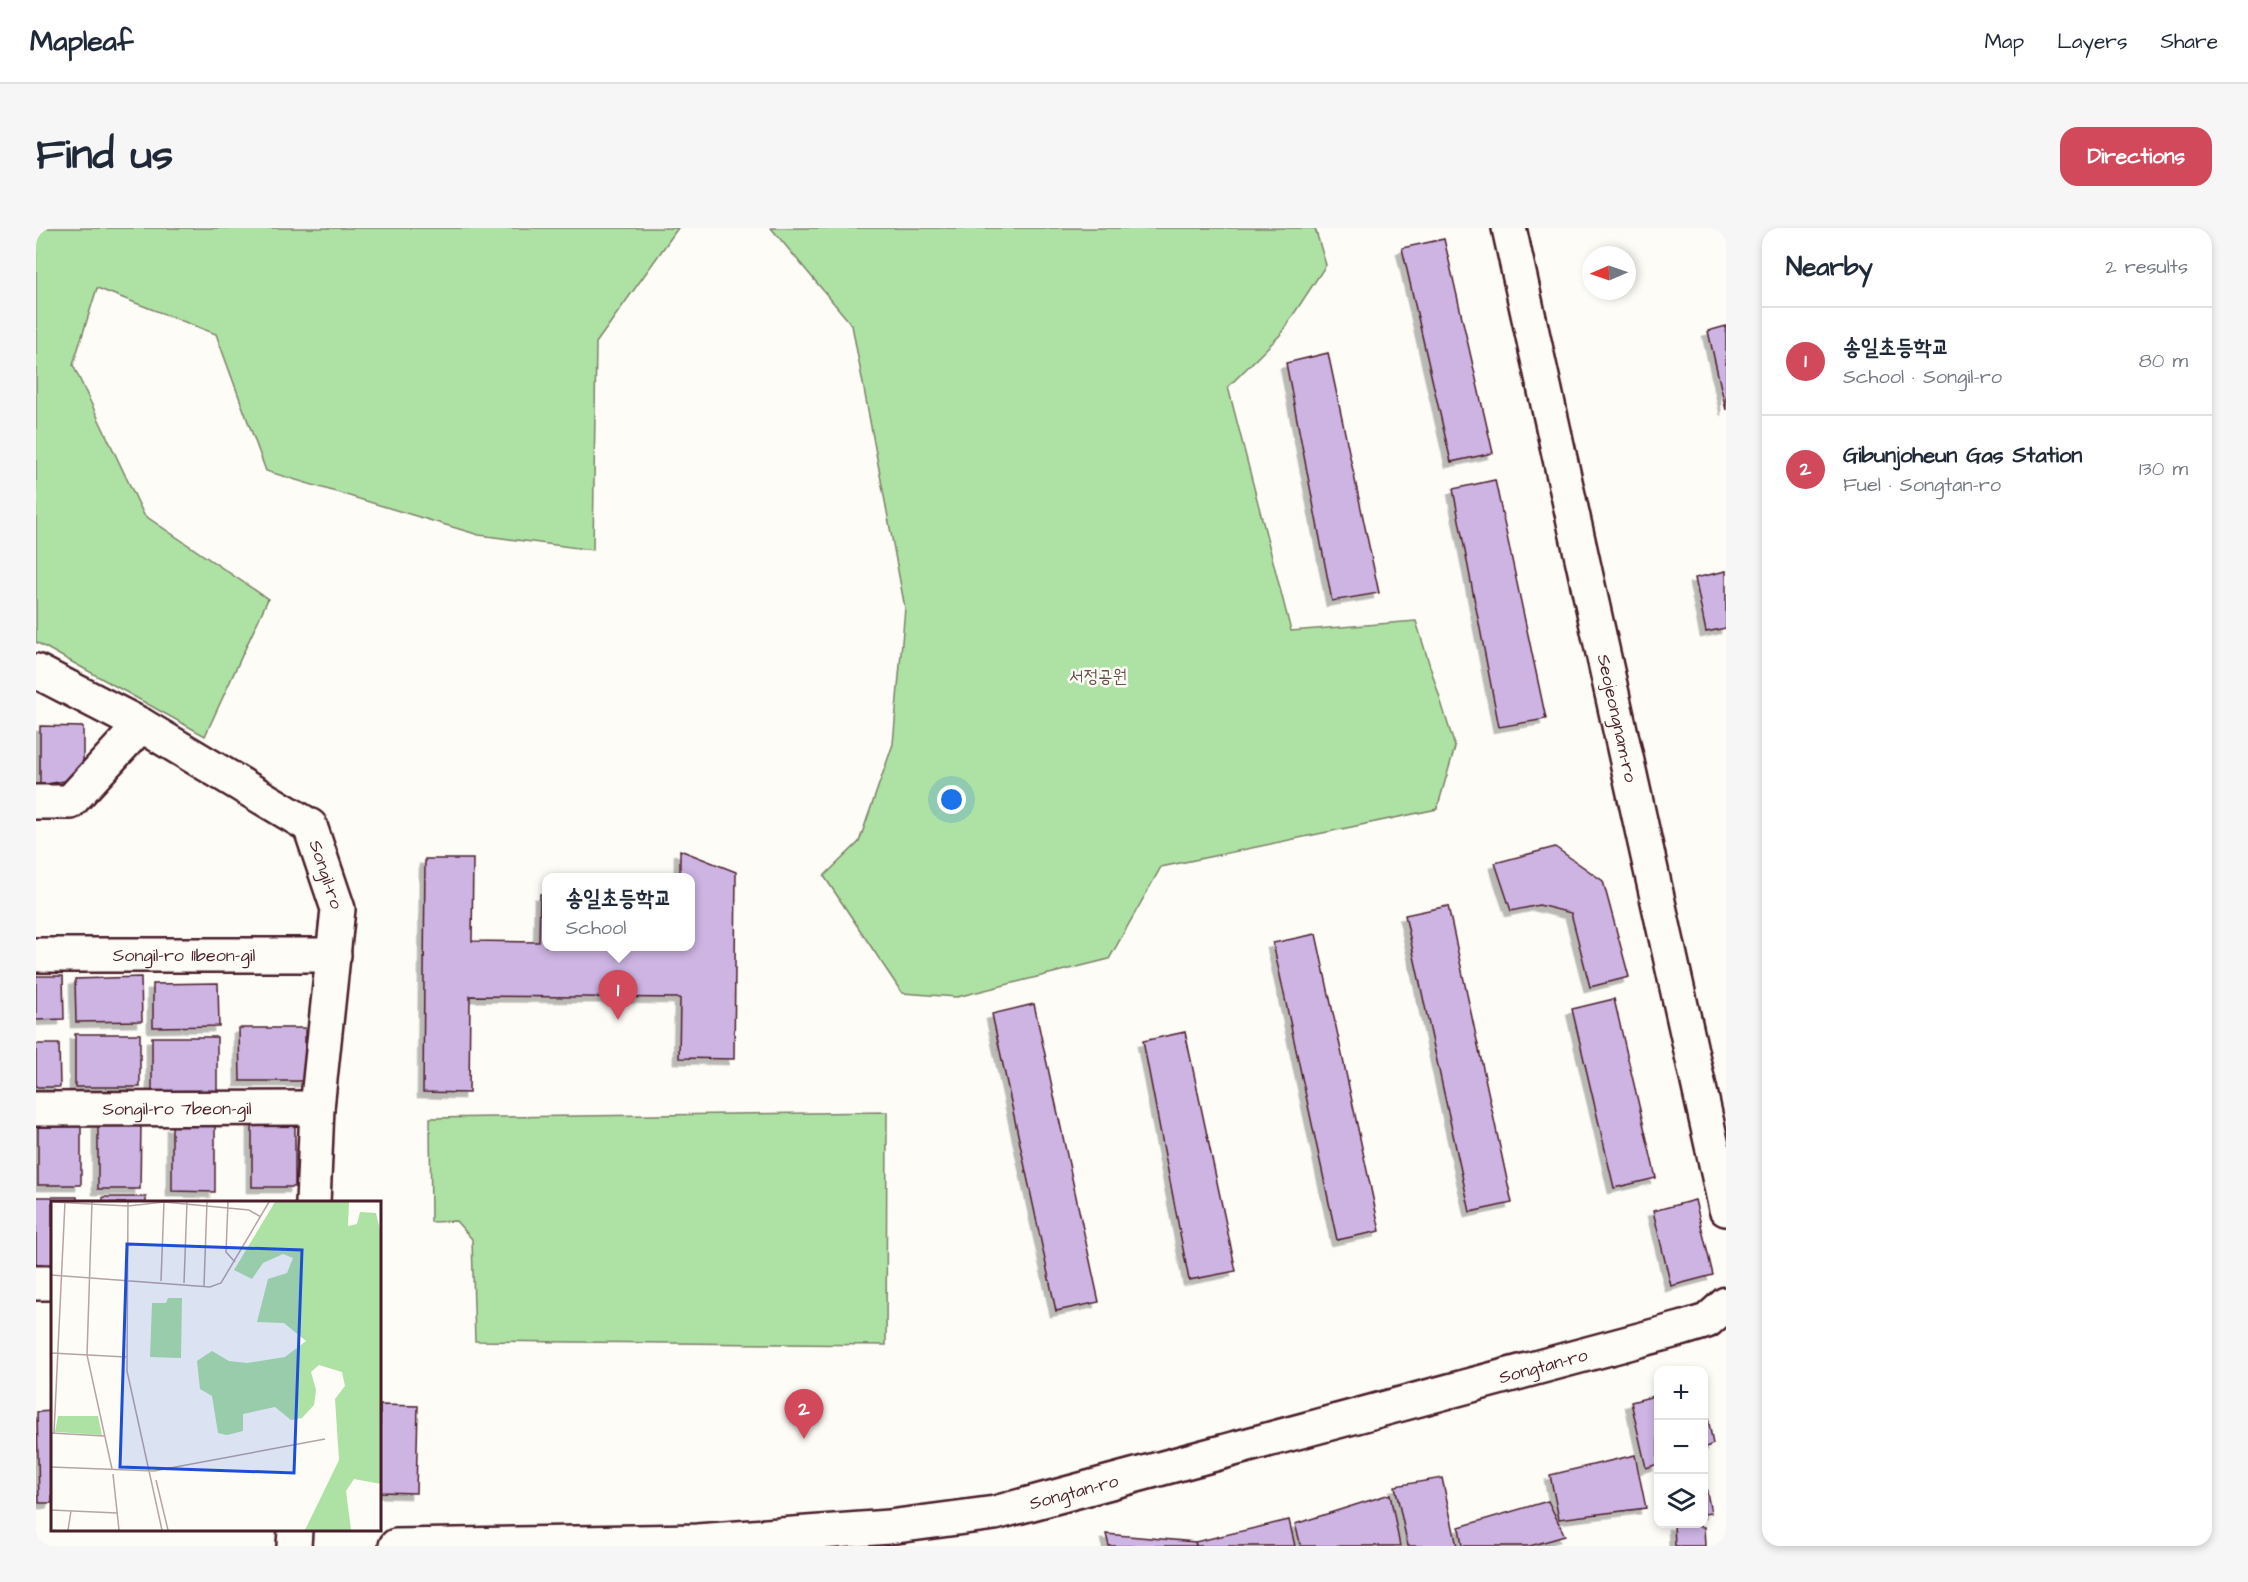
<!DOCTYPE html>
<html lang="en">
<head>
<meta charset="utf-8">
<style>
	:root { --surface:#fff; --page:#f6f6f7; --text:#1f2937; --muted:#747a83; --line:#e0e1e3; --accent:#d1495b }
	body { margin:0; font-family:"Architects Daughter","Poor Story",sans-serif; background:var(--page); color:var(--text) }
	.controls { position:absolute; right:18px; bottom:18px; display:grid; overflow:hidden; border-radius:12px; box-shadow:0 3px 9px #0003 }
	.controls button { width:54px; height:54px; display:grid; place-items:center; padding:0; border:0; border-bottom:2px solid var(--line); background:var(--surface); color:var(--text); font:30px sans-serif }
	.compass { position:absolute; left:1546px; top:18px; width:54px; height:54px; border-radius:50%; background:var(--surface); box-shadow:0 3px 9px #0003; rotate:268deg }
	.you { position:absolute; left:916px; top:572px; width:21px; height:21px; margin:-15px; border:4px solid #fff; border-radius:50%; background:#1a73e8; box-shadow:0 0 0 9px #1a73e833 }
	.badge { display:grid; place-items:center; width:39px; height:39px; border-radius:50%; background:var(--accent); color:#fff; font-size:20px; font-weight:700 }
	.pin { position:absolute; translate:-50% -50px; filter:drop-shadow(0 2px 3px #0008) }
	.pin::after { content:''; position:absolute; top:32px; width:21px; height:18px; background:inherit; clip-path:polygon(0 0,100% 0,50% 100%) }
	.popup { position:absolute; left:506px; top:645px; width:153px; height:78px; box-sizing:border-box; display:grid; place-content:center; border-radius:12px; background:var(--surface); filter:drop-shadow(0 2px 4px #0005); font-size:20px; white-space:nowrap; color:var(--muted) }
	.popup b { font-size:22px; color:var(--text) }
	.popup::after { content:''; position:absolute; left:50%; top:100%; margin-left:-12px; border:12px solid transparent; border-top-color:var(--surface) }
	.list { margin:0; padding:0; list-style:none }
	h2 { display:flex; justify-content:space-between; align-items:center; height:78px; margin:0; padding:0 24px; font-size:26px }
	h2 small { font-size:20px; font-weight:400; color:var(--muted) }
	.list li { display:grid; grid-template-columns:39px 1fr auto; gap:18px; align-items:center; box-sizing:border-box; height:108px; padding:0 24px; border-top:2px solid var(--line) }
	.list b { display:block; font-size:22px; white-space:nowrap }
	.list p { margin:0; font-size:20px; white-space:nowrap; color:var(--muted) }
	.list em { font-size:20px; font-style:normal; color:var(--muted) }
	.icon { flex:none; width:33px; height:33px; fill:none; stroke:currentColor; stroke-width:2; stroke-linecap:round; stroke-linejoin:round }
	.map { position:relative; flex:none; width:1690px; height:1318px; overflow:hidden; border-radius:18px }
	header { display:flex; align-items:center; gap:36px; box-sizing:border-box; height:84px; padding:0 30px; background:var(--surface); border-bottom:2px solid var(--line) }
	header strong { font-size:28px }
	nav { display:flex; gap:33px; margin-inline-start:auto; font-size:21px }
	.intro { display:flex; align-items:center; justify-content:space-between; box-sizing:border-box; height:144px; padding:0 36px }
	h1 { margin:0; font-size:42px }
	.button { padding:15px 27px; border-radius:18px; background:var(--accent); color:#fff; font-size:21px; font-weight:700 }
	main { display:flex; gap:36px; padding:0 36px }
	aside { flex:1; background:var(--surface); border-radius:18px; box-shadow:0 3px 9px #0003 }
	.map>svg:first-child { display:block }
	.green { fill:#aee2a4; stroke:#7c8068; stroke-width:1.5 }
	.building { fill:#cdb4e3; stroke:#4a1f2b; stroke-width:1.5; filter:url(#shadow) }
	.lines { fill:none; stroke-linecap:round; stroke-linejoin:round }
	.street-casing { stroke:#4a1f2b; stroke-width:38 }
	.secondary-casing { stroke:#4a1f2b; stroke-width:38 }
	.street { stroke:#fdfcf7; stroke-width:33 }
	.secondary { stroke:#fdfcf7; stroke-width:33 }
	.labels { text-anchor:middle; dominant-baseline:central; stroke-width:5; stroke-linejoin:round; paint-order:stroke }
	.park-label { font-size:18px; fill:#635049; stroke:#fdfcf7 }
	.street-label { font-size:18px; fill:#4a1f2b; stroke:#fdfcf7 }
	.inset-road { fill:none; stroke:#b5a4a5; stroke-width:1.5 }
	.view { fill:#1d4ed8; fill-opacity:0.15; stroke:#1d4ed8; stroke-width:3 }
	.inset-edge { fill:none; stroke:#4a1f2b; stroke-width:3 }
</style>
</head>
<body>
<header>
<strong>Mapleaf</strong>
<nav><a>Map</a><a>Layers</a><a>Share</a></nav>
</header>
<div class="intro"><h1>Find us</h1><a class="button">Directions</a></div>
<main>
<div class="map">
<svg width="1690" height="1318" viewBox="0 0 1690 1318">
	<defs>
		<filter id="shadow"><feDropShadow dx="-5.5" dy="5.5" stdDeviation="0" flood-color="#0004"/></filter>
	</defs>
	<rect width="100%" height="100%" fill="#fdfcf7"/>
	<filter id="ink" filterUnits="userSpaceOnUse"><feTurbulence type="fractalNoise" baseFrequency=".0167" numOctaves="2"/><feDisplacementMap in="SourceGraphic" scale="12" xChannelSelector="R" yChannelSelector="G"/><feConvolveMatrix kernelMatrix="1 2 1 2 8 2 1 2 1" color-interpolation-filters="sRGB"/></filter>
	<g filter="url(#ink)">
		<g class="green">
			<path d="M0 0H642L560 115 557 322 443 307 230 243 180 106 61 60 37 137 108 287 232 371 169 508 0 414Z"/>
			<path d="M735 0H1279L1290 37 1244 107 1192 159 1255 403 1380 393 1419 519 1401 581 1125 639 1073 731 921 769 866 765 788 648 823 614 857 516 869 380 816 97Z"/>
			<path d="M851 884 850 1117 439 1113 436 1011 420 993 395 994 394 890Z"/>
		</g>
		<g class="building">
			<path d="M1408 11 1457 225 1415 234 1366 20Z"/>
			<path d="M1690 98V182L1672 103Z"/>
			<path d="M1292 125 1343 365 1296 373 1250 135Z"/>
			<path d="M1459 252 1510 491 1463 499 1417 261Z"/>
			<path d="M1690 343V400L1670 404 1659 350Z"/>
			<path d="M4 498 47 499V550L4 557Z"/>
			<path d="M1519 619 1567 653 1593 749 1554 759 1535 685 1503 677 1475 683 1459 635Z"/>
			<path d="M644 622 700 644 698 831 643 830 644 770 434 768 433 865 387 864 389 631H437L436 713 503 714 504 666H510V718H654V650H644Z"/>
			<path d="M1412 678 1476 975 1434 984 1369 687Z"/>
			<path d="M1280 706 1344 1003 1301 1012 1237 715Z"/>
			<path d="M0 748H27L28 791 0 792Z"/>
			<path d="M105 749 106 793 40 794 39 751Z"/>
			<path d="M182 755 183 798 117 799V756Z"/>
			<path d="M1578 771 1620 950 1578 960 1536 781Z"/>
			<path d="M998 776 1063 1074 1020 1083 956 786Z"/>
			<path d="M203 800H269V853H204Z"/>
			<path d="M1149 804 1200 1043 1153 1052 1107 813Z"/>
			<rect x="39" y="806" width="65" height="53"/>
			<rect x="116" y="809" width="65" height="54"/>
			<path d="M0 816H23L24 859H0Z"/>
			<rect x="2" y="891" width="43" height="66"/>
			<rect x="216" y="892" width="43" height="67"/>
			<path d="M62 895H105L104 961H62Z"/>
			<path d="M136 897H179V964L136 963Z"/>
			<path d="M0 969H41V975H16V1036H0Z"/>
			<rect x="67" y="969" width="43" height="6"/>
			<path d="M1659 972 1677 1047 1635 1058 1617 983Z"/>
			<path d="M1622 1167V1236L1610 1240 1595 1174Z"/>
			<path d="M344 1177 382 1178 380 1265 344 1264Z"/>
			<path d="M16 1183V1275H3L1 1184Z"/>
			<path d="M1668 1183 1671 1185 1677 1216 1668 1220Z"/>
			<path d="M1599 1227 1610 1280 1523 1291 1514 1247Z"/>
			<path d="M1668 1249 1675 1285 1668 1286Z"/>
			<path d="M1406 1250 1421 1318H1372L1359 1258Z"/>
			<path d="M1354 1266 1364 1318H1265L1259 1296Z"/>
			<path d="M1512 1273 1529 1308 1494 1318H1426L1423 1299Z"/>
			<path d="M1253 1292 1259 1318H1160L1159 1314Z"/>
			<path d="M1638 1296 1668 1299 1669 1318H1639Z"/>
			<path d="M1070 1306 1159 1314 1160 1318H1073Z"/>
		</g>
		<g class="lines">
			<defs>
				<g id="street">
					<path id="s1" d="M1473 0 1690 981"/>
					<path id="s2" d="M0 443 105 497 274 598 302 681 281 880 277 975"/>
					<path d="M0 574H34L105 497"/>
					<path id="s3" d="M0 727H298"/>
					<path id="s4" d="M0 881 281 880"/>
					<path d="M0 1055H16"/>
					<path d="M258 1318 259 1302"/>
				</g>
				<g id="secondary">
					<path id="s5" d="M360 1318 661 1313 853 1299 959 1285 1648 1100 1671 1093 1690 1076"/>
				</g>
			</defs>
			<use href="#street" class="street-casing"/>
			<use href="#secondary" class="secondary-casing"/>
			<use href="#street" class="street"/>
			<use href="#secondary" class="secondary"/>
		</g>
	</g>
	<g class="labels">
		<g class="park-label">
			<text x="1062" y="448">서정공원</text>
		</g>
		<g class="street-label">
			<text stroke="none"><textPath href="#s1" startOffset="502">Seojeongnam-ro</textPath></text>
			<text stroke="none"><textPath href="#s2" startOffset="366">Songil-ro</textPath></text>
			<text stroke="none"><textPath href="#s3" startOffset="148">Songil-ro 11beon-gil</textPath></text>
			<text stroke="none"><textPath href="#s4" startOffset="141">Songil-ro 7beon-gil</textPath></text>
			<text stroke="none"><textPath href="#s5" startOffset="1168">Songtan-ro</textPath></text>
			<text stroke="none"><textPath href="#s5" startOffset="682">Songtan-ro</textPath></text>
		</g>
	</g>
	<g transform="translate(15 973)">
		<rect width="330" height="330" fill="#fdfcf7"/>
		<path d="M224 1H298L297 25 306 23 309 11 325 12 330 33V283L303 278 295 290 300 329H254L288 259 284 198 294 185 291 171 268 164 260 171 265 189 263 204 251 217 240 219 224 206 192 213V230L176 234 167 232 161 195 149 188 146 160 161 150 178 160 196 162 234 156 255 140 233 122 206 121 217 78 236 72 242 57 232 53 212 62 201 78 183 69ZM117 97H131L130 157 99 156 101 102H115ZM7 215H47L51 234 4 231Z" fill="#aee2a4"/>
		<path class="inset-road" d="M2 1 77 5 113 1 198 9 210 16M41 1 36 154 61 268M77 1 76 170 111 329M177 1 175 51 184 61M0 74 159 86 170 82 218 1M110 80 113 1M133 82 136 1M153 85 156 1M0 152 75 156M0 232 53 235M3 232 14 1M0 266 103 270 274 238M62 273 68 329M105 279 117 329M0 309 66 312M17 329 20 310"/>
		<path class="view" d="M76 43 251 49 243 272 69 266Z"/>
		<rect width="330" height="330" class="inset-edge"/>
	</g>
</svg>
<div class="controls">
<button>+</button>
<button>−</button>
<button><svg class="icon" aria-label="layers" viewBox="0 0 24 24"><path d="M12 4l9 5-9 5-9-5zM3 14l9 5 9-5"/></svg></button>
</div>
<svg class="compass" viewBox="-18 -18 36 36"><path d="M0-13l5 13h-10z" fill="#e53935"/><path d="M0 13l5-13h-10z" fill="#747a83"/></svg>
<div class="you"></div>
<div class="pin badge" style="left:582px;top:792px">1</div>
<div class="popup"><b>송일초등학교</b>School</div>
<div class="pin badge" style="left:768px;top:1211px">2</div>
</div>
<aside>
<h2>Nearby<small>2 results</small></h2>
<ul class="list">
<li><span class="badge">1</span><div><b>송일초등학교</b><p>School · Songil-ro</p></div><em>80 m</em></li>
<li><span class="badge">2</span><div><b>Gibunjoheun Gas Station</b><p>Fuel · Songtan-ro</p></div><em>130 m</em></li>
</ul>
</aside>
</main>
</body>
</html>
